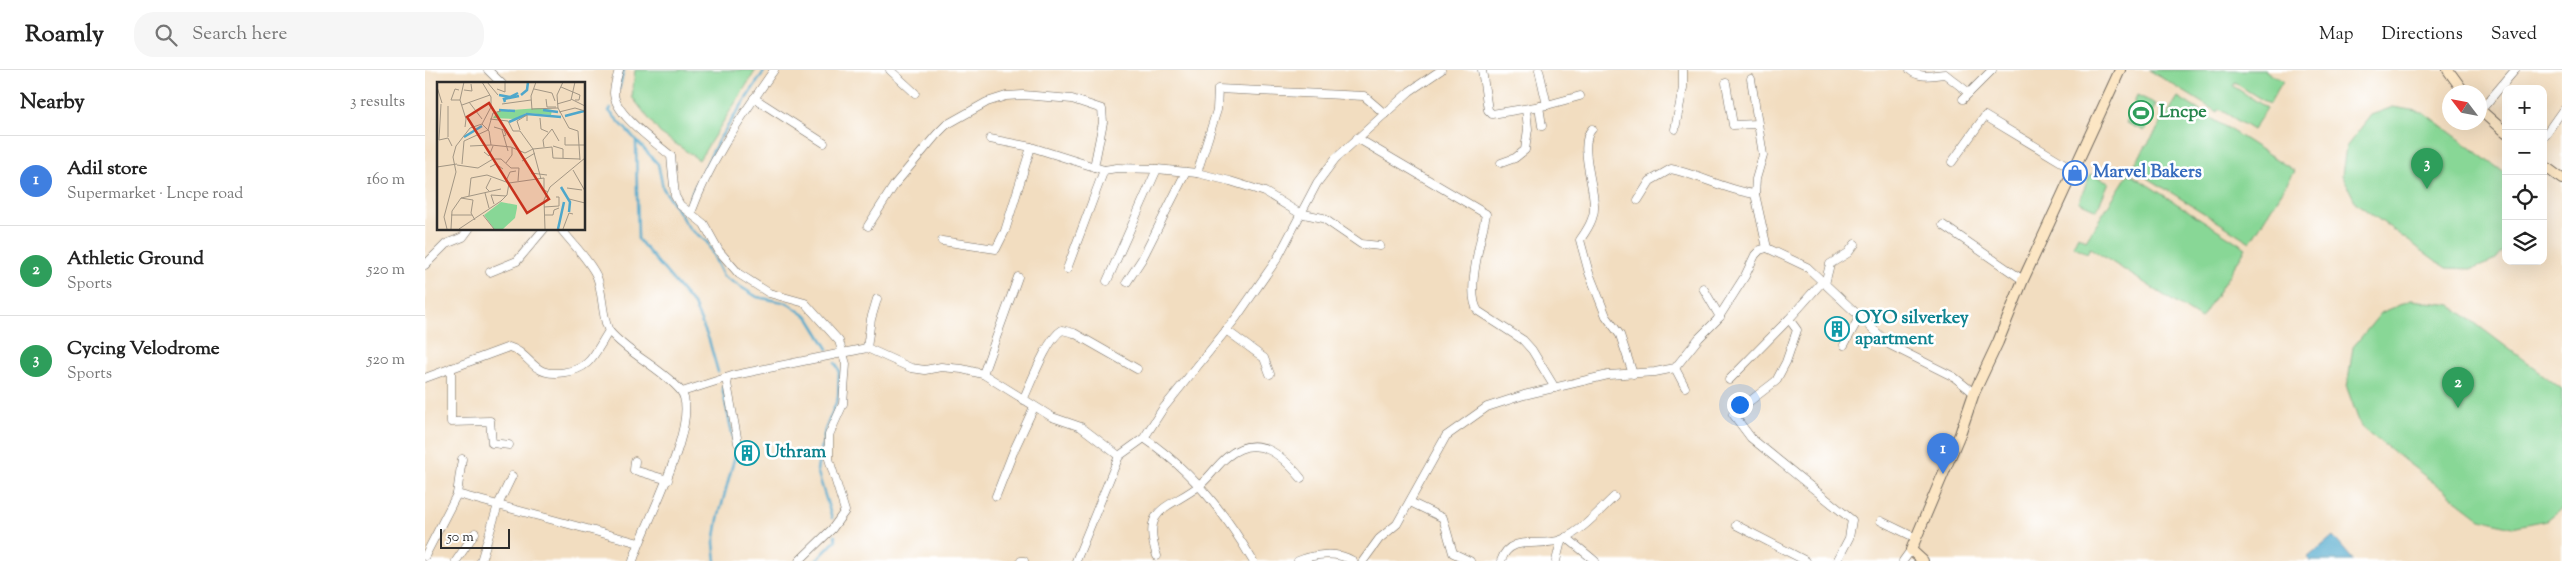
<!DOCTYPE html>
<html lang="en">
<head>
<meta charset="utf-8">
<style>
	:root { --surface:#fff; --page:#f6f6f6; --text:#222; --muted:#767676; --line:#e0e0e0; --accent:#1a73e8 }
	body { margin:0; font-family:"Sorts Mill Goudy",serif; background:var(--page); color:var(--text) }
	.controls { position:absolute; right:15px; top:15px; display:grid; overflow:hidden; border-radius:10px; box-shadow:0 5px 20px #0002 }
	.controls button { width:45px; height:45px; display:grid; place-items:center; padding:0; border:0; border-bottom:1px solid var(--line); background:var(--surface); color:var(--text); font:25px sans-serif }
	.compass { position:absolute; left:2017px; top:15px; width:45px; height:45px; border-radius:50%; background:var(--surface); box-shadow:0 5px 20px #0002; rotate:302deg }
	.scale { position:absolute; left:15px; bottom:12px; width:70px; box-sizing:border-box; padding-left:5px; border:2px solid #2b2b2b; border-top:0; font-size:14px; line-height:18px; white-space:nowrap; color:#2b2b2b; -webkit-text-stroke:4px #fff; paint-order:stroke }
	.you { position:absolute; left:1314px; top:334px; width:18px; height:18px; margin:-12px; border:4px solid #fff; border-radius:50%; background:#1a73e8; box-shadow:0 0 0 8px #1a73e833 }
	.badge { display:grid; place-items:center; width:32px; height:32px; border-radius:50%; background:var(--accent); color:#fff; font-size:16px; font-weight:700 }
	.pin { position:absolute; translate:-50% -41px; filter:drop-shadow(0 1px 2px #0008) }
	.pin::after { content:''; position:absolute; top:26px; width:18px; height:15px; background:inherit; clip-path:polygon(0 0,100% 0,50% 100%) }
	.list { margin:0; padding:0; list-style:none }
	h2 { display:flex; justify-content:space-between; align-items:center; height:65px; margin:0; padding:0 20px; font-size:21px }
	h2 small { font-size:16px; font-weight:400; color:var(--muted) }
	.list li { display:grid; grid-template-columns:32px 1fr auto; gap:15px; align-items:center; box-sizing:border-box; height:90px; padding:0 20px; border-top:1px solid var(--line) }
	.list b { display:block; font-size:19px; white-space:nowrap }
	.list p { margin:0; font-size:16px; white-space:nowrap; color:var(--muted) }
	.list em { font-size:16px; font-style:normal; color:var(--muted) }
	.icon { flex:none; width:28px; height:28px; fill:none; stroke:currentColor; stroke-width:2; stroke-linecap:round; stroke-linejoin:round }
	.map { position:relative; flex:none; width:2137px; height:491px; overflow:hidden }
	header { display:flex; align-items:center; gap:30px; box-sizing:border-box; height:70px; padding:0 25px; background:var(--surface); border-bottom:1px solid var(--line) }
	header strong { font-size:24px }
	nav { display:flex; gap:28px; margin-inline-start:auto; font-size:18px }
	.search { width:350px; height:45px; background:var(--page); display:flex; align-items:center; gap:12px; box-sizing:border-box; padding:0 18px; border-radius:20px; color:var(--muted); font-size:19px }
	main { display:flex }
	aside { flex:1; background:var(--surface) }
	.map>svg:first-child { display:block }
	.green { fill:#88d796; stroke:#5a8160 }
	.water { fill:#4ea7cb; stroke:#3c697b }
	.lines { fill:none; stroke-linecap:round; stroke-linejoin:round }
	.stream { stroke:#4ea7cb; stroke-width:2.5 }
	.street-casing { stroke:#71695f; stroke-width:9 }
	.secondary-casing { stroke:#71695f; stroke-width:12 }
	.street { stroke:#fff; stroke-width:8 }
	.secondary { stroke:#fce6c4; stroke-width:10 }
	.labels { text-anchor:middle; dominant-baseline:central; stroke-width:5; stroke-linejoin:round; paint-order:stroke }
	.leisure-label { font-size:18px; font-weight:bold; fill:#27864d; stroke:#fff; text-anchor:start }
	.shop-label { font-size:18px; font-weight:bold; fill:#366cbe; stroke:#fff; text-anchor:start }
	.culture-label { font-size:18px; font-weight:bold; fill:#0d838f; stroke:#fff; text-anchor:start }
	.inset-river { fill:none; stroke:#4ea7cb; stroke-width:2.5 }
	.inset-road { fill:none; stroke:#a29684; stroke-width:1 }
	.view { fill:#c8321e; fill-opacity:0.15; stroke:#c8321e; stroke-width:2.5 }
	.inset-edge { fill:none; stroke:#2b2b2b; stroke-width:2.5 }
</style>
</head>
<body>
<header>
<strong>Roamly</strong>
<div class="search"><svg class="icon" aria-label="search" viewBox="0 0 24 24"><circle cx="10" cy="10" r="6"/><path d="M15 15l6 6"/></svg>Search here</div>
<nav><a>Map</a><a>Directions</a><a>Saved</a></nav>
</header>
<main>
<aside>
<h2>Nearby<small>3 results</small></h2>
<ul class="list">
<li><span class="badge" style="background:#3f7fe0">1</span><div><b>Adil store</b><p>Supermarket · Lncpe road</p></div><em>160 m</em></li>
<li><span class="badge" style="background:#2e9e5b">2</span><div><b>Athletic Ground</b><p>Sports</p></div><em>520 m</em></li>
<li><span class="badge" style="background:#2e9e5b">3</span><div><b>Cycing Velodrome</b><p>Sports</p></div><em>520 m</em></li>
</ul>
</aside>
<div class="map">
<svg width="2137" height="491" viewBox="0 0 2137 491">
	<rect width="100%" height="100%" fill="#fff"/>
	<filter id="ink" filterUnits="userSpaceOnUse"><feTurbulence type="fractalNoise" baseFrequency=".02" numOctaves="2"/><feDisplacementMap in="SourceGraphic" scale="10" xChannelSelector="R" yChannelSelector="G"/><feConvolveMatrix kernelMatrix="1 2 1 2 8 2 1 2 1" color-interpolation-filters="sRGB"/></filter>
	<filter id="wash" filterUnits="userSpaceOnUse"><feTurbulence type="fractalNoise" baseFrequency=".0096" numOctaves="4" result="noise"/><feDisplacementMap in="SourceGraphic" scale="20" xChannelSelector="R" yChannelSelector="G"/><feGaussianBlur stdDeviation="1.12" result="paint"/><feColorMatrix in="noise" values="0 0 0 0 0 0 0 0 0 0 0 0 0 0 0 0 0 1.4 0 .05"/><feComposite in="paint" operator="in"/></filter>
	<g filter="url(#wash)">
		<rect width="100%" height="100%" fill="#f2ddc0"/>
		<g class="green">
			<path d="M210 0H331L274 90 235 63 207 27Z"/>
			<path d="M1724 0H1839L1858 11 1844 34 1810 13 1808 16 1842 38 1828 60 1794 39 1792 42Z"/>
			<path d="M1712 25 1731 34 1719 61 1701 53Z"/>
			<path d="M1753 27 1870 101 1825 172 1707 98Z"/>
			<path d="M1968 37 1998 42 2081 104V178L2071 190 2048 199 2021 198 1931 133 1917 105 1921 77 1946 45Z"/>
			<path d="M1704 103 1821 178 1776 249 1665 178 1662 183 1648 176 1653 166 1661 170Z"/>
			<path d="M1665 104 1684 112 1672 140 1654 132Z"/>
			<path d="M1986 230 2026 235 2137 319V438L2122 450 2087 457 2056 449 1936 357 1922 318 1928 277 1956 243Z"/>
		</g>
		<path class="water" d="M1908 466 1929 491H1885L1882 488Z"/>
		<g class="lines">
			<g class="stream">
				<path d="M194 19 199 0"/>
				<path d="M186 38 184 41 233 94 238 118 264 158 282 172 298 206 332 227 362 233 384 248 403 279"/>
				<path d="M211 71 213 169 269 235 284 270 293 302"/>
				<path d="M264 135 265 127 293 71 340 0"/>
				<path d="M407 448 392 400 400 360 413 328 414 300 410 293"/>
				<path d="M291 491 289 473 293 449 311 382 297 317"/>
				<path d="M391 491 411 470 410 466"/>
			</g>
		</g>
	</g>
	<g filter="url(#ink)">
		<g class="lines">
			<defs>
				<g id="street">
					<path d="M63 0 77 14"/>
					<path d="M194 0C192 7 189 16 189 23 189 44 231 73 246 86L250 126 255 135 279 154 294 181 314 204 344 223 380 233 414 271 421 294 418 334 404 365V389L420 441 407 459 374 491"/>
					<path d="M465 0 490 23"/>
					<path d="M1057 0 1063 40 1067 44 1122 35 1155 26"/>
					<path d="M1114 0 1122 35"/>
					<path d="M1485 0C1495 9 1507 5 1520 4L1544 23"/>
					<path d="M1326 9 1338 85 1331 109 1330 124 1342 178"/>
					<path d="M1301 13 1308 55 1332 54"/>
					<path d="M329 28 399 73"/>
					<path d="M1538 29 1567 0"/>
					<path d="M1114 36 1117 56"/>
					<path d="M2056 40 2090 0"/>
					<path d="M1167 59C1153 73 1169 115 1169 135 1170 148 1162 160 1155 170L1164 203 1181 246 1195 265 1208 304"/>
					<path d="M1250 59 1258 18V0"/>
					<path d="M932 68 1061 144C1057 167 1040 222 1053 241L1098 270 1107 280 1130 318"/>
					<path d="M2118 68 2137 41"/>
					<path d="M565 69 606 77 679 100 692 98 732 99 772 103 805 111 840 122 874 143 898 148 936 174 955 176"/>
					<path d="M1527 92 1560 46 1648 99"/>
					<path d="M1076 93 1090 88 1100 80 1103 59 1101 39"/>
					<path d="M772 103 792 40 793 19 939 26 960 44"/>
					<path d="M1213 130 1225 111 1246 99C1275 105 1300 120 1330 124"/>
					<path d="M266 143C285 90 317 46 349 0"/>
					<path d="M1518 155 1598 210"/>
					<path d="M443 156 470 114 512 64 521 55 562 32 581 26 598 25 647 29 677 39 678 52 669 97"/>
					<path d="M136 159C146 172 166 192 172 207 178 221 177 252 185 262 205 285 235 297 255 320 279 348 217 459 208 491"/>
					<path d="M517 171 571 179 580 161 606 77"/>
					<path d="M0 195 21 174 38 167 44 159"/>
					<path d="M642 199 679 100"/>
					<path d="M65 202 92 191 119 159"/>
					<path d="M682 211 732 99"/>
					<path d="M702 212 717 189 761 102"/>
					<path d="M1400 214 1405 194 1423 183 1430 174"/>
					<path d="M1278 218 1295 247"/>
					<path d="M1364 249 1372 260 1361 292 1351 311 1308 344 1326 368 1427 450 1424 468 1412 491"/>
					<path d="M801 260 839 288 845 304"/>
					<path d="M1419 275 1434 248"/>
					<path d="M442 278 446 249 452 229"/>
					<path d="M26 298V352L65 351 67 373 84 375"/>
					<path d="M1250 298 1260 317"/>
					<path d="M558 304 593 207"/>
					<path d="M0 308 84 277C98 281 103 292 114 299 126 307 152 302 162 293 171 285 177 271 184 261"/>
					<path d="M301 308 313 373"/>
					<path d="M1304 310 1364 249 1397 212"/>
					<path d="M257 322 310 305 442 278 486 298 500 300 516 297 537 299 558 304 627 347 656 357 694 386 719 368 737 340 811 248 852 189 892 113 910 89 985 21 1016 0"/>
					<path d="M598 330C606 313 622 269 637 260L649 263 712 299"/>
					<path d="M719 368C766 400 800 442 828 491"/>
					<path d="M210 391 209 400 243 410"/>
					<path d="M32 424 214 473"/>
					<path d="M571 426 589 380 609 337"/>
					<path d="M985 432 1018 448 1028 483 1045 491"/>
					<path d="M1456 451 1491 468"/>
					<path d="M1311 455 1381 491"/>
					<path d="M1141 467 1170 491"/>
					<path d="M0 486 32 424 37 389"/>
					<path d="M732 486C715 436 745 439 775 415 785 407 792 395 802 387 832 362 857 385 876 408"/>
					<path d="M31 491 50 463"/>
					<path d="M56 491 73 435 87 406"/>
					<path d="M596 491H599"/>
					<path d="M651 491 694 386"/>
					<path d="M873 491C889 484 912 481 928 491"/>
					<path d="M938 491 954 469 972 454 1021 366 1062 337 1099 325 1183 305 1230 302 1250 298 1274 268 1292 250 1320 206 1330 185 1335 180 1342 178 1382 197 1465 275 1529 307 1549 323"/>
					<path d="M1076 491C1085 462 1117 479 1138 469 1158 460 1173 442 1189 427"/>
					<path d="M1131 491 1136 471"/>
					<path d="M1478 491 1486 480"/>
				</g>
				<g id="secondary">
					<path d="M2023 0 2039 22"/>
					<path d="M2054 39 2081 63"/>
					<path d="M2118 95 2137 109"/>
					<path d="M1498 491 1486 480 1535 364 1549 323 1573 272 1598 210 1695 0"/>
				</g>
			</defs>
			<use href="#street" class="street-casing"/>
			<use href="#secondary" class="secondary-casing"/>
			<use href="#street" class="street"/>
			<use href="#secondary" class="secondary"/>
		</g>
	</g>
	<defs>
		<symbol id="stadium-ring" viewBox="-11 -11 22 22"><circle r="9.5" fill="#fff" stroke="#2e9e5b" stroke-width="1.5"/><path d="M0-5a6.5 5 0 1 0 0 10a6.5 5 0 1 0 0-10ZM-3.5-1.8h7v3.6h-7Z" fill="#2e9e5b"/></symbol>
		<symbol id="shop-ring" viewBox="-11 -11 22 22"><circle r="9.5" fill="#fff" stroke="#3f7fe0" stroke-width="1.5"/><path d="M-5-2.5h2.3a2.7 3.5 0 0 1 5.4 0H5L5.5 6h-11ZM-1.5-2.5h3a1.5 2.3 0 0 0-3 0Z" fill="#3f7fe0"/></symbol>
		<symbol id="building-ring" viewBox="-11 -11 22 22"><circle r="9.5" fill="#fff" stroke="#0f9aa8" stroke-width="1.5"/><path d="M-4-6H4V6H1V3H-1V6H-4ZM-2.5-4.3h1.7v1.8h-1.7ZM.8-4.3h1.7v1.8H.8ZM-2.5-1h1.7V.8h-1.7ZM.8-1h1.7V.8H.8Z" fill="#0f9aa8"/></symbol>
	</defs>
	<g fill-rule="evenodd">
		<use href="#stadium-ring" x="1702" y="29" width="28" height="28"/>
		<use href="#shop-ring" x="1636" y="89" width="28" height="28"/>
		<use href="#building-ring" x="1398" y="245" width="28" height="28"/>
		<use href="#building-ring" x="308" y="369" width="28" height="28"/>
	</g>
	<g class="labels">
		<g class="leisure-label">
			<text x="1734" y="43">Lncpe</text>
		</g>
		<g class="shop-label">
			<text x="1668" y="103">Marvel Bakers</text>
		</g>
		<g class="culture-label">
			<text x="1430" y="249">OYO silverkey<tspan x="1430" dy="21">apartment</tspan></text>
			<text x="340" y="383">Uthram</text>
		</g>
	</g>
	<g transform="translate(12 12)">
		<rect width="148" height="148" fill="#f2ddc0"/>
		<path d="M102 26 115 28 114 33 89 31 78 37 56 36 61 29ZM64 120 80 123V126L78 136 66 147H57L47 133Z" fill="#88d796"/>
		<path class="inset-river" d="M62 13 73 15 81 11M84 13 90 8 91 0M68 20 67 17 82 14M62 28 78 29M106 28 121 30M128 34 147 29M72 40 90 32 124 35M27 55 45 44M124 105 133 120 132 130M121 147 127 120"/>
		<path class="inset-road" d="M50 0 61 13M126 0 120 13 121 26 132 46 141 49 143 78M0 5 5 21M124 5 143 13 142 18H138M60 7 68 10V0M97 7 115 11 118 19M22 8 18 7 14 18H23L29 37 28 45M27 8 35 9 34 2M109 17 110 25H119M134 17 148 24M23 18 27 0M32 20 45 37M4 22 2 58 11 56 15 64M65 22 94 18M120 22 134 18 138 0M25 23 53 13M95 27 121 26M95 28 94 14 99 0M122 30 138 26 148 29M103 36 104 47 111 50M53 37 71 39 76 49H83L96 67 115 65 116 76 143 77M45 42 52 49 54 63 74 65 88 71 96 67 104 97M57 45 67 48 69 53 66 54M65 48 71 69M83 48 80 39 90 33V39M11 55V24M128 55V63H148M33 64 54 63M116 64 126 67V76M107 65 106 58 115 47 122 59M47 70 52 74 56 64M85 79 98 71M69 81 75 73V66M25 82 27 59 51 48 56 31 64 29M20 83 41 86 56 77H64L74 86H82L81 99M0 85 20 82M53 85 59 82 66 87M136 88 148 109M94 91 110 93M69 99 73 90 79 89M130 106 145 108M52 109 49 106 54 96M48 111 52 126M32 114 34 96 50 93 72 101M24 116 36 118 34 131 38 138M132 117 148 121M57 122 54 113 69 114M107 125 122 124V115H119M14 133H35M46 133 57 147M108 133H116L117 128 122 126M10 147 7 135 19 90 16 75 19 64 33 46 45 42 54 25V15L45 0M14 147 15 129 24 116 64 107M22 147 64 119 70 113 72 101 107 96V108L111 110M108 147 107 118 113 105 148 76M126 147 132 131 136 132"/>
		<path class="view" d="M52 21 112 117 90 131 30 35Z"/>
		<rect width="148" height="148" class="inset-edge"/>
	</g>
</svg>
<div class="controls">
<button>+</button>
<button>−</button>
<button><svg class="icon" aria-label="locate" viewBox="0 0 24 24"><circle cx="12" cy="12" r="6"/><path d="M12 2v4M12 18v4M2 12h4M18 12h4"/></svg></button>
<button><svg class="icon" aria-label="layers" viewBox="0 0 24 24"><path d="M12 4l9 5-9 5-9-5zM3 14l9 5 9-5"/></svg></button>
</div>
<svg class="compass" viewBox="-18 -18 36 36"><path d="M0-13l5 13h-10z" fill="#e53935"/><path d="M0 13l5-13h-10z" fill="#767676"/></svg>
<div class="scale">50 m</div>
<div class="you"></div>
<div class="pin badge" style="left:1518px;top:404px;background:#3f7fe0">1</div>
<div class="pin badge" style="left:2033px;top:338px;background:#2e9e5b">2</div>
<div class="pin badge" style="left:2002px;top:119px;background:#2e9e5b">3</div>
</div>
</main>
</body>
</html>
